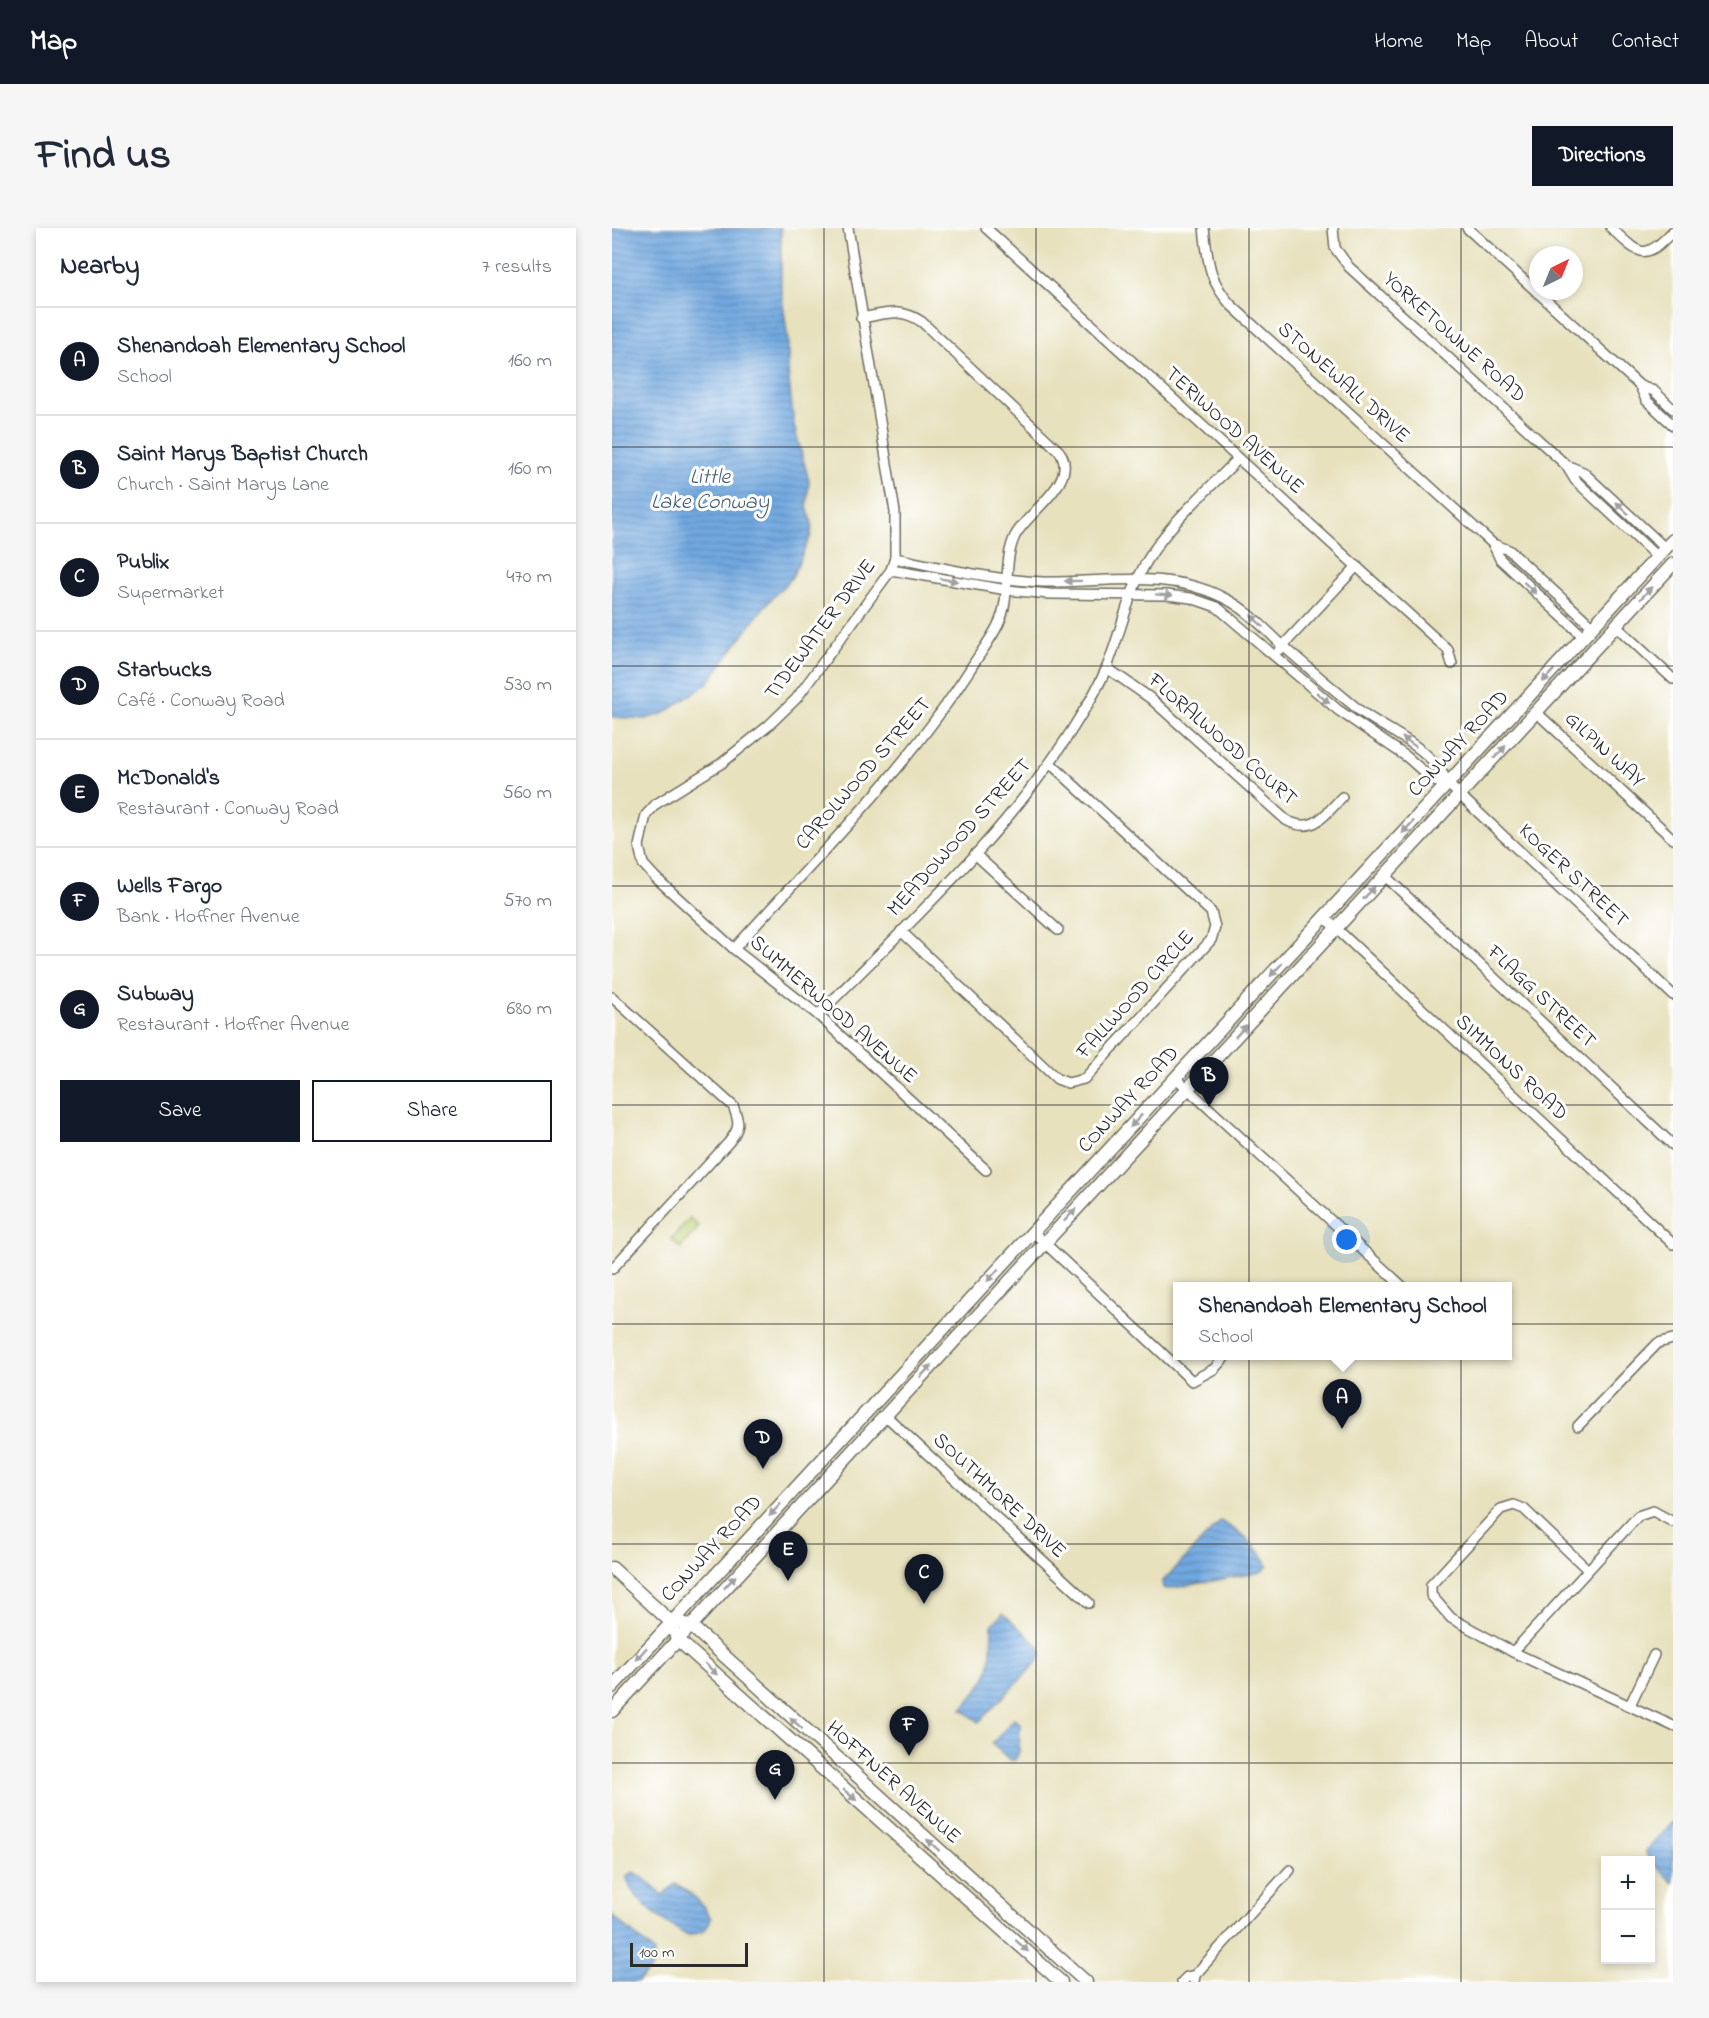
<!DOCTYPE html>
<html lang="en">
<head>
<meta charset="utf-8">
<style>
	:root { --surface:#fff; --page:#f6f6f7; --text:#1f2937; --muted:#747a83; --line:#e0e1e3; --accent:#111827 }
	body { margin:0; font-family:"Indie Flower",sans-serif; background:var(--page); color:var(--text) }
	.controls { position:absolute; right:18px; bottom:18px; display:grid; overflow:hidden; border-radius:0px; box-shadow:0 3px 9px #0003 }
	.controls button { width:54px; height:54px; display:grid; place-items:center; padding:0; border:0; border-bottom:2px solid var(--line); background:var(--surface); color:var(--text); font:30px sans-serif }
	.compass { position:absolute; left:917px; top:18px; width:54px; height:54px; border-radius:50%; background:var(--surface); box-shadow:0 3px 9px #0003; rotate:43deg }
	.scale { position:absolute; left:18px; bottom:15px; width:118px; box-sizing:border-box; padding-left:6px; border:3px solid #2b2b2b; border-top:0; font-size:16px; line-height:21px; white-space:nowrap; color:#2b2b2b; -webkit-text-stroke:4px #fff; paint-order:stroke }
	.you { position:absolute; left:735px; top:1012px; width:21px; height:21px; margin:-15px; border:4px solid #fff; border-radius:50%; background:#1a73e8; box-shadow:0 0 0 9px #1a73e833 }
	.badge { display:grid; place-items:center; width:39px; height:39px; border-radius:50%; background:var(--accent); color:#fff; font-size:20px; font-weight:700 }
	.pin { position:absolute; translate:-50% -50px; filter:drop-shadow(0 2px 3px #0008) }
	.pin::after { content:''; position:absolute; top:32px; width:21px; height:18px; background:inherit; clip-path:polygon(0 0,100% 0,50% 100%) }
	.popup { position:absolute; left:561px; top:1054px; width:339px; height:78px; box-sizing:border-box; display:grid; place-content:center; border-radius:0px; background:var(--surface); filter:drop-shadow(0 2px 4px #0005); font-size:20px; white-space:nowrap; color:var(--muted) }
	.popup b { font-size:22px; color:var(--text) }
	.popup::after { content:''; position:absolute; left:50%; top:100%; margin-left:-12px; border:12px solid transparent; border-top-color:var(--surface) }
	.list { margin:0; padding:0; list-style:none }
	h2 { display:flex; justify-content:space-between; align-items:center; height:78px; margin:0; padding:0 24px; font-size:26px }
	h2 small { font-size:20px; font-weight:400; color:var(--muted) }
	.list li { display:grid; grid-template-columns:39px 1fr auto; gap:18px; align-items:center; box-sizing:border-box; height:108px; padding:0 24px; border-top:2px solid var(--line) }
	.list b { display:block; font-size:22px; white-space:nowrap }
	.list p { margin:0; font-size:20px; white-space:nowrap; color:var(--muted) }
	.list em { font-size:20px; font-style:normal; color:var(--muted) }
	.actions { display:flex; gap:12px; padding:18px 24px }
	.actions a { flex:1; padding:14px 0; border:2px solid var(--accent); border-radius:0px; text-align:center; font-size:21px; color:var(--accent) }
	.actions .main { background:var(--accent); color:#fff }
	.map { position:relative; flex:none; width:1061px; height:1754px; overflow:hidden; border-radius:0px }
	header { display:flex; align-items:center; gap:36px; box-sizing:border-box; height:84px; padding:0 30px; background:var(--accent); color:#fff }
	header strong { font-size:28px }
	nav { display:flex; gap:33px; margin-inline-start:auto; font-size:21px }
	.intro { display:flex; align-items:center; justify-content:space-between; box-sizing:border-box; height:144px; padding:0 36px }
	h1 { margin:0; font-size:42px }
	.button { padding:15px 27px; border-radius:0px; background:var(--accent); color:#fff; font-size:21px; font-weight:700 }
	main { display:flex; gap:36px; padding:0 36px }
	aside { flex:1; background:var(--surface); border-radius:0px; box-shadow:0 3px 9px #0003 }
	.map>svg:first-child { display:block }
	.garden { fill:#bdd074; stroke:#747e50; stroke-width:1.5 }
	.water { fill:url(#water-rules); stroke:#4e6a86; stroke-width:1.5 }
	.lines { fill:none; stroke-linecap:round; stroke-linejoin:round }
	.minor-casing { stroke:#6d6b5e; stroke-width:12 }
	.major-casing { stroke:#6d6b5e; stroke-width:15 }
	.minor { stroke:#fff; stroke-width:9 }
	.major { stroke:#fff; stroke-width:12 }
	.oneway { fill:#a0a0a0 }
	.grid { fill:none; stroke:#2b2b2b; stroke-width:1.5; stroke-opacity:0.55 }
	.labels { text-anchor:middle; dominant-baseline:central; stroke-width:6; stroke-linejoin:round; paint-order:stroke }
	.street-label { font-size:21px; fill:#2b2b2b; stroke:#fff }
	.water-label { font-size:22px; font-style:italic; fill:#475d73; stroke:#fff }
</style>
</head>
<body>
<header>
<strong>Map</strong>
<nav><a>Home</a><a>Map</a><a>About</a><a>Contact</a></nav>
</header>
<div class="intro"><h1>Find us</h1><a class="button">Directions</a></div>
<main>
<aside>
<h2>Nearby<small>7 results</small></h2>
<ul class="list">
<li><span class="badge">A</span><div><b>Shenandoah Elementary School</b><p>School</p></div><em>160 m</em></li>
<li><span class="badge">B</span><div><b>Saint Marys Baptist Church</b><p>Church · Saint Marys Lane</p></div><em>160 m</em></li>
<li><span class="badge">C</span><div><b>Publix</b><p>Supermarket</p></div><em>470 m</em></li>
<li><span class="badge">D</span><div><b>Starbucks</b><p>Café · Conway Road</p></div><em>530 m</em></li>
<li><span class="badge">E</span><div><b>McDonald's</b><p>Restaurant · Conway Road</p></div><em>560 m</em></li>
<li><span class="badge">F</span><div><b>Wells Fargo</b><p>Bank · Hoffner Avenue</p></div><em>570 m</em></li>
<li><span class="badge">G</span><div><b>Subway</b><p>Restaurant · Hoffner Avenue</p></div><em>680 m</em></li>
</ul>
<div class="actions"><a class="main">Save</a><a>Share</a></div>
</aside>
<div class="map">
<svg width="1061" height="1754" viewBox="0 0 1061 1754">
	<defs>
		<pattern id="water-rules" width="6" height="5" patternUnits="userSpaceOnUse" patternTransform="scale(1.5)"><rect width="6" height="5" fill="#71a8e0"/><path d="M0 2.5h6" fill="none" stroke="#5d89b6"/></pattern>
	</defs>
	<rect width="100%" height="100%" fill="#fff"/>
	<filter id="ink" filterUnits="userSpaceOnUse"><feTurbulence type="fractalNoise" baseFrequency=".0167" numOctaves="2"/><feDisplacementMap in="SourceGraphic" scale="12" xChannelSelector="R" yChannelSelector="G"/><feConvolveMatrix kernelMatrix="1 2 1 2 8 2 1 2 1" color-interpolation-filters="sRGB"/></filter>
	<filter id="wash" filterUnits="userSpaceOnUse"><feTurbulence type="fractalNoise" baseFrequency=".008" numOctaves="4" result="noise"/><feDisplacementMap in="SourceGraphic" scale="24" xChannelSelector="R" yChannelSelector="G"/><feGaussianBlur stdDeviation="1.35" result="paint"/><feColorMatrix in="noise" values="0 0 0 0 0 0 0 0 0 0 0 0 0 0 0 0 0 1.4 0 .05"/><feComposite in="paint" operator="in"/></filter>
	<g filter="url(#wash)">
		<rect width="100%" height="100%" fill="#e7e1bd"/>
		<path class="garden" d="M78 990 87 999 68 1020 59 1011Z"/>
		<g class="water">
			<path d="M0 0H169V60L176 113V144L182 198 197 253 195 279 200 295 199 307 180 349 151 380 95 456 51 486 33 491 0 489Z"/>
			<path d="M609 1293C625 1303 649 1319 656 1338L649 1344 556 1361 551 1360 550 1354Z"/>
			<path d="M391 1385 428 1419 429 1426 426 1433 367 1494 350 1481C382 1444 378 1445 380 1397Z"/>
			<path d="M402 1491 408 1495 407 1524 403 1532H398L380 1516Z"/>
			<path d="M1061 1593V1655L1035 1629 1034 1623Z"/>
			<path d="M20 1644 29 1648 50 1667 64 1656C78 1664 92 1676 99 1691L92 1703 76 1708C58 1698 15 1670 15 1648Z"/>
			<path d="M0 1687 42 1724 41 1738 26 1754H0Z"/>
		</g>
	</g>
	<g filter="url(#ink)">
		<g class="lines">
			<defs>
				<g id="minor">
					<path d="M236 0 283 284V330L279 342 184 471 156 498 110 535 44 576 34 587 27 618 31 636 43 649 122 721 206 787 374 942"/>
					<path d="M374 0 836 422 840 436"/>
					<path d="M592 0C596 32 596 52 619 77L881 316 897 322 981 399"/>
					<path d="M721 0 723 20 737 39 954 237 963 252 1045 329"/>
					<path d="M855 0 1028 158 1042 163 1061 181"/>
					<path d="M999 0C1028 27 1032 34 1061 3"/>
					<path d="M1028 158 1034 172 1061 197"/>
					<path d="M954 237 971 244 1053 320"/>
					<path d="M881 316 888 331 972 409"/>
					<path d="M283 330C331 340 382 352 431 354 491 355 554 341 610 369 634 380 651 399 670 417 695 439 721 461 747 482 777 505 821 519 836 556L1061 767"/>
					<path d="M279 342 395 362 438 366 555 367 579 370 605 379 726 482 795 529 822 553 836 556"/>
					<path d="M1004 398 1061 451"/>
					<path d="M667 422 745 338"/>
					<path d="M495 440 538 470 674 592C701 607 713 587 730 569"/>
					<path d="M924 484 1061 611"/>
					<path d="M363 626 446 702"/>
					<path d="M773 648 1061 917"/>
					<path d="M713 690 1061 1016"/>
					<path d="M289 703 445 851 456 855 472 851 599 712 603 699 599 684 438 535"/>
					<path d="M122 721C203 631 291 546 357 443 366 428 378 413 386 397 400 370 390 335 403 308 416 283 469 253 447 223L310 94C289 79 274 86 249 90"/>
					<path d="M0 769 121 878C128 895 128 900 117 914L0 1041"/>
					<path d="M206 787C299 693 401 601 469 487 479 472 488 455 495 439 509 404 516 365 535 333 558 294 595 263 626 231"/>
					<path d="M564 850 790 1058"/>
					<path d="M421 1004 580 1153 602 1141 614 1128"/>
					<path d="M273 1187 477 1375"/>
					<path d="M966 1198 1046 1115 1061 1111"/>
					<path d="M975 1341 912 1281 902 1277 889 1281 819 1357V1367L839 1390 901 1424 1061 1498"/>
					<path d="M901 1424 1026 1288 1041 1283 1061 1294"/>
					<path d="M1018 1477 1042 1427"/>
					<path d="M583 1747 678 1642"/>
					<path d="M570 1754 575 1749 583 1747 582 1754"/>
				</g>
				<g id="major">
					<path d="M0 1340 59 1394 65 1411 449 1754"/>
					<path d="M72 1396 78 1397 474 1754"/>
					<path d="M0 1459 1061 312"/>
					<path d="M0 1483 1061 336"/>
				</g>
			</defs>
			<use href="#minor" class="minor-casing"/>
			<use href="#major" class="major-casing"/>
			<use href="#minor" class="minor"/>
			<use href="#major" class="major"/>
		</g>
		<defs><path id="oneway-solid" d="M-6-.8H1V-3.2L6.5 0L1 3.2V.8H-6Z" transform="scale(1.5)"/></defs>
		<g class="oneway">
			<use href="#oneway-solid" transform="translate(1010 280) rotate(-137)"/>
			<use href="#oneway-solid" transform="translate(337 352) rotate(9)"/>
			<use href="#oneway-solid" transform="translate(461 353) rotate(179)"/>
			<use href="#oneway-solid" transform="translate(918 360) rotate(43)"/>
			<use href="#oneway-solid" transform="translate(1034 365) rotate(-47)"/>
			<use href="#oneway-solid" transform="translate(552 367) rotate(4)"/>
			<use href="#oneway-solid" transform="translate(645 393) rotate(-137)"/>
			<use href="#oneway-solid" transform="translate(936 448) rotate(133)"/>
			<use href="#oneway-solid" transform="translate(711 470) rotate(40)"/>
			<use href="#oneway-solid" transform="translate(797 514) rotate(-146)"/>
			<use href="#oneway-solid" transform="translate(888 524) rotate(-47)"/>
			<use href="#oneway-solid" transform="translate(796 599) rotate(133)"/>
			<use href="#oneway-solid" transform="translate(757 665) rotate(-47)"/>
			<use href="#oneway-solid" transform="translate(664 742) rotate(133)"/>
			<use href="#oneway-solid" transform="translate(629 803) rotate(-47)"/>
			<use href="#oneway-solid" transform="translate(524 893) rotate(133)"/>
			<use href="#oneway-solid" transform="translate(458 987) rotate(-47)"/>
			<use href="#oneway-solid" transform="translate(381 1047) rotate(133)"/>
			<use href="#oneway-solid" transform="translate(314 1143) rotate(-47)"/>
			<use href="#oneway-solid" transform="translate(163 1282) rotate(133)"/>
			<use href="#oneway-solid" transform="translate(118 1354) rotate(-47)"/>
			<use href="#oneway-solid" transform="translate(29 1426) rotate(132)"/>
			<use href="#oneway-solid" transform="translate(99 1441) rotate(43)"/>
			<use href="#oneway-solid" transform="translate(184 1495) rotate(-138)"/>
			<use href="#oneway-solid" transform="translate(238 1567) rotate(40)"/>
			<use href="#oneway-solid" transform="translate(321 1617) rotate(-138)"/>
			<use href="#oneway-solid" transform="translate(410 1718) rotate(42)"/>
		</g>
	</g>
	<path class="grid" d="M212 0V1754M424 0V1754M637 0V1754M849 0V1754M0 219H1061M0 438H1061M0 658H1061M0 877H1061M0 1096H1061M0 1316H1061M0 1535H1061"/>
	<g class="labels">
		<g class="street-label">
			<text transform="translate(842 110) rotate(42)">YORKETOWNE ROAD</text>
			<text transform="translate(731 155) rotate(42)">STONEWALL DRIVE</text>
			<text transform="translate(622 203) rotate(42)">TERIWOOD AVENUE</text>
			<text transform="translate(209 402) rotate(-53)">TIDEWATER DRIVE</text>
			<text transform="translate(610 512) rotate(41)">FLORALWOOD COURT</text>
			<text transform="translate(847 516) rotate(-47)">CONWAY ROAD</text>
			<text transform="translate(992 522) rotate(43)">GILPIN WAY</text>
			<text transform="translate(252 546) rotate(-49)">CAROLWOOD STREET</text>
			<text transform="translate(348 610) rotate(-48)">MEADOWOOD STREET</text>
			<text transform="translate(961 648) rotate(43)">KOGER STREET</text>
			<text transform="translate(524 767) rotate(-48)">FALLWOOD CIRCLE</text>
			<text transform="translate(929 769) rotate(43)">FLAGG STREET</text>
			<text transform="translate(221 782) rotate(41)">SUMMERWOOD AVENUE</text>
			<text transform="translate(899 840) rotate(43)">SIMMONS ROAD</text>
			<text transform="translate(517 872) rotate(-47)">CONWAY ROAD</text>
			<text transform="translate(387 1268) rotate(43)">SOUTHMORE DRIVE</text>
			<text transform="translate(100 1321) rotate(-47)">CONWAY ROAD</text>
			<text transform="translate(281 1555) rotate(42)">HOFFNER AVENUE</text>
		</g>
		<g class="water-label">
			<text x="98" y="250">Little<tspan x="98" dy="25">Lake Conway</tspan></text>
		</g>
	</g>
</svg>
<div class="controls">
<button>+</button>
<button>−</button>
</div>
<svg class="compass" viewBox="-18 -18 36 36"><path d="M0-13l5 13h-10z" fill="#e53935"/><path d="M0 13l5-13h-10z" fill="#747a83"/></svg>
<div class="scale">100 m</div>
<div class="you"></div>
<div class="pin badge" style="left:730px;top:1201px">A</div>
<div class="popup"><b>Shenandoah Elementary School</b>School</div>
<div class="pin badge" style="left:597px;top:879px">B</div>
<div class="pin badge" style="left:312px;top:1376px">C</div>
<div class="pin badge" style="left:151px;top:1241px">D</div>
<div class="pin badge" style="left:176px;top:1353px">E</div>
<div class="pin badge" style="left:297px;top:1528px">F</div>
<div class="pin badge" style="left:163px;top:1572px">G</div>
</div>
</main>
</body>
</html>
